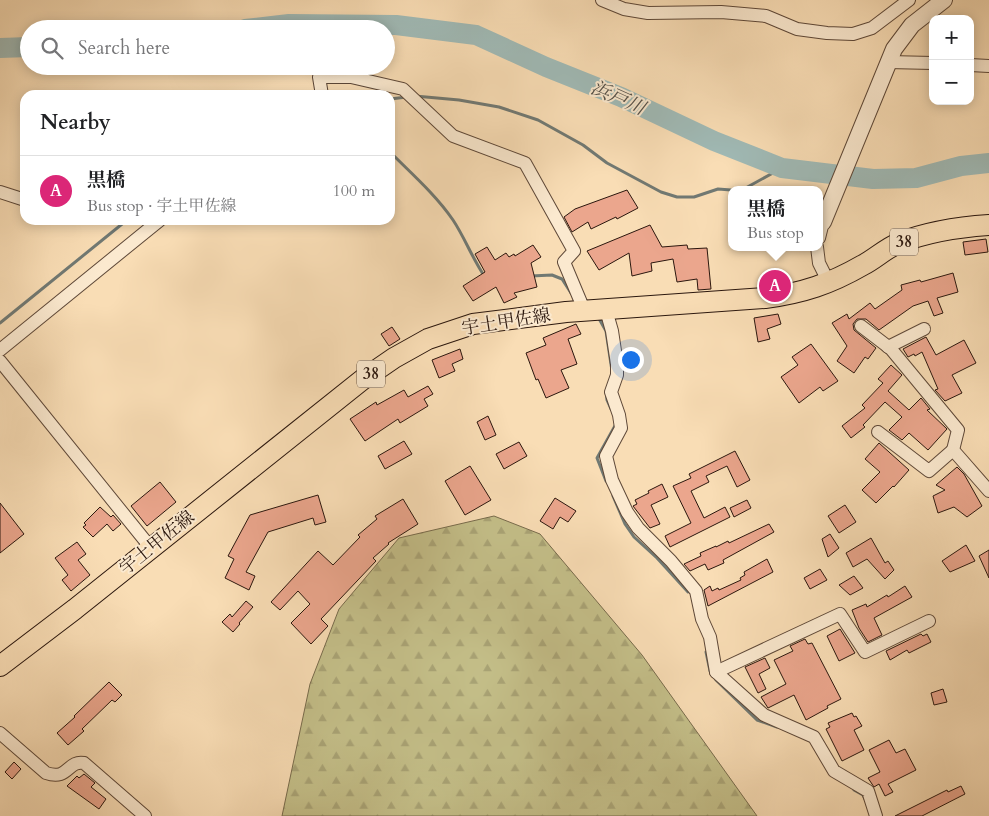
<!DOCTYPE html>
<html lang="en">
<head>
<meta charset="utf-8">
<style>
	:root { --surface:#fff; --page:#f2f2f2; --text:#202124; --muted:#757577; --line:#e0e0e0; --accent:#db2777 }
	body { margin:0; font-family:Cardo,"Noto Serif JP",serif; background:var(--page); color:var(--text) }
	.controls { position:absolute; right:15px; top:15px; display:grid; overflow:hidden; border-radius:10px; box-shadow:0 2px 12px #0003 }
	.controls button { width:45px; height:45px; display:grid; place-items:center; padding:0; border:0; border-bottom:1px solid var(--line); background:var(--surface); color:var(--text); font:25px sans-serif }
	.you { position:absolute; left:630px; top:359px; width:18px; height:18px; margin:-12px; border:4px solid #fff; border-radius:50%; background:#1a73e8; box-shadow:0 0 0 8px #1a73e833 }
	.badge { display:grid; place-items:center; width:32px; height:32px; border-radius:50%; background:var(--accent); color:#fff; font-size:16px; font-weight:700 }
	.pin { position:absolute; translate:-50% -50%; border:2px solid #fff; box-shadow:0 1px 5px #0006 }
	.popup { position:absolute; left:728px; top:186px; width:95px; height:65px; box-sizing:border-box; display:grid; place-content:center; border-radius:10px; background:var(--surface); filter:drop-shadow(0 1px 4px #0005); font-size:16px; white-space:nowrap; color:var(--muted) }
	.popup b { font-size:19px; color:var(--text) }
	.popup::after { content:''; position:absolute; left:50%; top:100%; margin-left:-10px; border:10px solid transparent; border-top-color:var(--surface) }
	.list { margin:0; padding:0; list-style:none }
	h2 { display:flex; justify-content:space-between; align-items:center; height:65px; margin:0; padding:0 20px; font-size:21px }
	h2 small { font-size:16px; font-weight:400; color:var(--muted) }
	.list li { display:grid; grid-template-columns:32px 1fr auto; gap:15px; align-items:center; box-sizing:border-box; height:70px; padding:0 20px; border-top:1px solid var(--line) }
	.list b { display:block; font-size:19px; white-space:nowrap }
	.list p { margin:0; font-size:16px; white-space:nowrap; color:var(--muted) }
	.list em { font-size:16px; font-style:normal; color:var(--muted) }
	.icon { flex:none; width:28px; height:28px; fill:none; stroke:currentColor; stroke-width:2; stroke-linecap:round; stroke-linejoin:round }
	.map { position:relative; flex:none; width:989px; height:816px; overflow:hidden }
	.search { position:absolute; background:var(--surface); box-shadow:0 2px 12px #0003; left:20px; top:20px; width:375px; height:55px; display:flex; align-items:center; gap:12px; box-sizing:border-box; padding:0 18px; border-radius:28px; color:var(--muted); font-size:19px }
	.panel { position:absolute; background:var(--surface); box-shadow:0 2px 12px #0003; left:20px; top:90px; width:375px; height:135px; border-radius:15px }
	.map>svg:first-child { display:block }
	.forest { fill:url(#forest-firs); stroke:#786b4c }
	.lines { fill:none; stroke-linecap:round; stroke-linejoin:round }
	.stream { stroke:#717973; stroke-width:3 }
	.river { stroke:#a0bab6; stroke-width:20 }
	.building { fill:#eba68d; stroke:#2b170e }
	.minor-casing { stroke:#5e4838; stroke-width:14 }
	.tertiary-casing { stroke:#5e4838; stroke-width:18 }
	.primary-casing { stroke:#2b170e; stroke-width:22 }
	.minor { stroke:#fbe9cf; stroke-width:12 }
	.tertiary { stroke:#fbe9cf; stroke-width:16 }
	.primary { stroke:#f9ddb5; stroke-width:20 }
	.labels { text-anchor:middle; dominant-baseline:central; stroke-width:4; stroke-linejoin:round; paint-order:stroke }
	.shield { fill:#fbe9cf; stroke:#695648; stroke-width:1 }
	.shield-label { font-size:16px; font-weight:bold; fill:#2b170e }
	.street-label { font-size:18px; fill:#2b170e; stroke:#fbe9cf }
	.water-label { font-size:19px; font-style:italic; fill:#545049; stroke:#fbe9cf }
</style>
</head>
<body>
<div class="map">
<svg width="989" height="816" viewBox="0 0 989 816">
	<defs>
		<pattern id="forest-firs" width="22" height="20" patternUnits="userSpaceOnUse" patternTransform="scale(1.25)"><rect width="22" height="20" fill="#c4bf89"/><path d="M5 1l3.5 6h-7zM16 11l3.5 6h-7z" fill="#a9a375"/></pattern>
	</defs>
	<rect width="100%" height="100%" fill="#f9ddb5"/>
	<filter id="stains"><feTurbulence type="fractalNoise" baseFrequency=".004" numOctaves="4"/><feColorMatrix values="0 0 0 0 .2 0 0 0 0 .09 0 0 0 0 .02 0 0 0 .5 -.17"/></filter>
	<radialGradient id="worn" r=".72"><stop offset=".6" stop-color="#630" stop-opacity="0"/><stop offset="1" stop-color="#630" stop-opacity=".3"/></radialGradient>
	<path class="forest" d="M494 516 540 534 642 655 757 816H282L310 684 339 609 399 538Z"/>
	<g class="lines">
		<g class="stream">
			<path d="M330 95H334"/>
			<path d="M415 96 459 100 499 107 538 120 583 145 607 163 661 192 677 197H694L718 189 731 190"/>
			<path d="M390 99 407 97"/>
			<path d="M390 152C411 173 436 195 453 220 465 238 472 258 485 277"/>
			<path d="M742 190 782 168"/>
			<path d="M531 276 552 275 562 279 571 293"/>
			<path d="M598 317 606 331 612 371"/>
			<path d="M0 323 127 220"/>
			<path d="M606 391 607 400 611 409"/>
			<path d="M606 481 597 458 616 424"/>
			<path d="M613 496 625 524 634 537 657 558 688 592"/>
			<path d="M706 652 710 671"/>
			<path d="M716 680 757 720 777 727"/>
			<path d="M854 790 863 795 865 799"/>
		</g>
		<g class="river">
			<path d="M245 29 289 24 396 25 476 35 546 67 621 97 714 141 782 168 873 179 916 178 961 166 989 163"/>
			<path d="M0 48 29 47"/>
		</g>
	</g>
	<g class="building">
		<path d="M627 190 638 208 617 219 616 217 591 229 588 222 572 232 564 217 575 209Z"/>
		<path d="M650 225 662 247 687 245 688 249 707 248 711 289 698 290 697 279 677 282 673 259 651 263 652 271 632 276 629 253 599 270 587 251Z"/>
		<path d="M986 239 988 252 965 255 963 242Z"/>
		<path d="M533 245 541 257 531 263 537 287 514 293 517 297 504 303 496 287 473 301 463 286 485 272 475 254 487 247 495 260 506 253 509 257 514 254 515 256Z"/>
		<path d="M953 273 958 292 937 298 943 313 934 316 928 301 913 306 879 330 866 319H857L853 324 854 330 876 348 868 359 865 357 854 373 837 361 847 346 832 323 847 314 849 319 870 303 875 309 902 290 901 285 920 280 921 282Z"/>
		<path d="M778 314 781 324 767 329 770 339 758 342 754 318Z"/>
		<path d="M576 324 581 334 568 339 577 364 561 370 569 388 546 398 538 379 536 380 526 353 546 345 543 338Z"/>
		<path d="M392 327 400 339 389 346 381 334Z"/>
		<path d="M926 337 936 355 964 340 976 363 952 375 962 393 945 401 935 390 938 389 922 352 915 356 914 354 908 357 903 349Z"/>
		<path d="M811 344 838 381 823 391 820 387 799 403 781 377 798 365 792 357Z"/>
		<path d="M460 349 463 359 452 364 455 371 439 378 432 360Z"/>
		<path d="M891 365 902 375 888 391 909 410 921 398 930 409 927 410 947 429 928 450 909 433 902 440 889 430 902 417 885 402 863 425 865 427 851 438 842 426 865 408 862 405 883 383 878 379Z"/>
		<path d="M428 386 433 394 424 399 428 406 400 423 398 419 365 441 350 419 376 402 377 405 404 390 408 397Z"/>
		<path d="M488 416 496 435 485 440 477 422Z"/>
		<path d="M404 441 412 454 385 469 378 456Z"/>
		<path d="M519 442 527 456 504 469 496 454Z"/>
		<path d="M879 443 909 470 894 487 893 486 876 503 862 490 880 472 865 459Z"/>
		<path d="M735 451 750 480 737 487 727 466 706 476 709 482 691 491 704 518 725 507 730 517 670 547 665 536 691 523 673 486 691 478 689 474Z"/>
		<path d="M470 466 491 500 465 515 445 481Z"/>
		<path d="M957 467 964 474 982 506 967 517 954 507 938 513 933 496 945 490 936 485Z"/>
		<path d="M160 482 176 502 147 526 131 506Z"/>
		<path d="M662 484 668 497 651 505 660 524 650 528 633 506 637 504 635 500 649 493 648 491Z"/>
		<path d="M318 495 326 522 315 525 313 518 268 532 246 572 255 576 249 590 225 578 234 559 228 556 250 515Z"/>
		<path d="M555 498 576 511 568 522 560 517 553 529 540 521Z"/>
		<path d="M403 499 418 524 388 543 389 544 373 558 376 561 321 619 328 626 311 644 291 623 310 604 298 591 280 610 271 602 318 551 333 565 360 537 358 535 377 519 375 516Z"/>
		<path d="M747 500 751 508 734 517 730 508Z"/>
		<path d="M0 503 24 534 0 553Z"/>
		<path d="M845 505 856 522 839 533 828 516Z"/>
		<path d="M100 507 111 517 113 515 121 524 113 531 107 524 93 537 83 527 86 525 84 523Z"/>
		<path d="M769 524 774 532 723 560 724 563 708 570 705 564 690 571 684 564 701 556 700 553 716 546V547L728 541 729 543Z"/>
		<path d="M830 534 839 548 828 557 822 539Z"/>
		<path d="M871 538 885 563 888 561 894 570 885 579 867 559 853 567 846 553Z"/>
		<path d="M77 542 86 554 78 560 90 575 71 591 62 580 68 575 55 558Z"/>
		<path d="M966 545 975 561 950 572 942 561Z"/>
		<path d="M989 550V578L979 556Z"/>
		<path d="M767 559 773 572 708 606 704 590 710 586 712 591 718 588 719 590 741 580 740 578 745 575 744 572Z"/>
		<path d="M820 569 827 580 810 589 804 578Z"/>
		<path d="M854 576 863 588 850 595 839 585Z"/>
		<path d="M905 586 912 597 874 618 882 635 868 642 859 628 852 610 866 604 867 607 887 595 888 597Z"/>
		<path d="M246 601 253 607 239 623 240 624 233 632 222 622 230 614 232 617Z"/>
		<path d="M840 629 855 653 839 661 827 636Z"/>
		<path d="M921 634 923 636 927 634 931 642 909 653 907 650 890 660 886 651Z"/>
		<path d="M805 639 808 644 812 643 841 699 827 706 828 708 806 720 794 695 768 708 761 697 786 684 774 660 793 651 790 646Z"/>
		<path d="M765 658 770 668 759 674 766 689 758 693 745 667Z"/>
		<path d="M109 682 122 695 115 702 112 700 82 729 84 731 68 745 57 733 75 717 74 716Z"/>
		<path d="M943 689 947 702 934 705 931 693Z"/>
		<path d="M852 713 854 717 856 716 862 726 854 730 864 750 842 761 826 729 830 727 828 723Z"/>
		<path d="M889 740 896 753 905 749 916 770 888 784 893 792 885 796 879 784 874 787 868 778 880 772 869 750Z"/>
		<path d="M14 762 21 769 12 779 5 772Z"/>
		<path d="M84 774 95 783 91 787 106 799 99 809 67 786 77 776 79 778Z"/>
		<path d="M961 786 965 794 922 816H895L947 790 948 792Z"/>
	</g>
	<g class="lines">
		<defs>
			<g id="minor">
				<path d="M602 0 624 9 648 13 721 12 766 16 797 29 827 33 853 34 872 28 909 0"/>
				<path d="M888 62 933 63"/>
				<path d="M970 65 989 66"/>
				<path d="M322 95 319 77H351L403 89 453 136 525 163 574 251 564 262 585 312"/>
				<path d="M0 192 25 200"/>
				<path d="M819 238 823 222"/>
				<path d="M817 247 819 263 829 283"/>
				<path d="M606 310 612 331 617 364V375L611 392 619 415 621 428 606 456 612 480 627 512 638 528 671 561 696 591 702 619 710 637 716 672 764 715 814 737 834 771 868 791 876 816"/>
				<path d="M861 326 891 349 958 430 953 450 989 491"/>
				<path d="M888 347 924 329"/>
				<path d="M0 350 160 220"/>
				<path d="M0 361 151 548"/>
				<path d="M878 432 929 471 953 450"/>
				<path d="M716 672 840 614 865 652 929 621"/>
				<path d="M0 733 46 773C69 781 67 760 84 763L145 816"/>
			</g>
			<path id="tertiary" d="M823 222 894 49 912 25 944 0"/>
			<path id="primary" d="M0 666 75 609 362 380 394 358 428 339 473 324 566 312 765 298C803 293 830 284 863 265 875 259 886 248 899 243 927 232 959 227 989 225"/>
		</defs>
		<use href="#minor" class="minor-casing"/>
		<use href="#tertiary" class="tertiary-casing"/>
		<use href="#primary" class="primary-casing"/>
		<use href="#minor" class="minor"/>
		<use href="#tertiary" class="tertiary"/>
		<use href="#primary" class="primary"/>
	</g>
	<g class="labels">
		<g class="shield">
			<rect x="890" y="228.5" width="28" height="27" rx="4"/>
			<rect x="357" y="360.5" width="28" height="27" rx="4"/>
		</g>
		<g class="shield-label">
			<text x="904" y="242">38</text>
			<text x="371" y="374">38</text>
		</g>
		<g class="street-label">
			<text transform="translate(506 322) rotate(-9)">宇土甲佐線</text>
			<text transform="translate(157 543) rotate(-39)">宇土甲佐線</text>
		</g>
		<g class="water-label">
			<text transform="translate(618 98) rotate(24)">浜戸川</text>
		</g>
	</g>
	<rect width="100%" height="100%" filter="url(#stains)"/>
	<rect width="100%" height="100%" fill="url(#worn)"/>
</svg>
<div class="controls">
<button>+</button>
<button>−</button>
</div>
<div class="you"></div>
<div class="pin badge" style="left:775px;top:286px">A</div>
<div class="popup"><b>黒橋</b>Bus stop</div>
<div class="search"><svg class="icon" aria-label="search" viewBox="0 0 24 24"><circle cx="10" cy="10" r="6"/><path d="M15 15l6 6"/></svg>Search here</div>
<section class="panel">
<h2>Nearby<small></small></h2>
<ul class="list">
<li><span class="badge">A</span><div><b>黒橋</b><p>Bus stop · 宇土甲佐線</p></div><em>100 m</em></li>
</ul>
</section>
</div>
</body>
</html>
